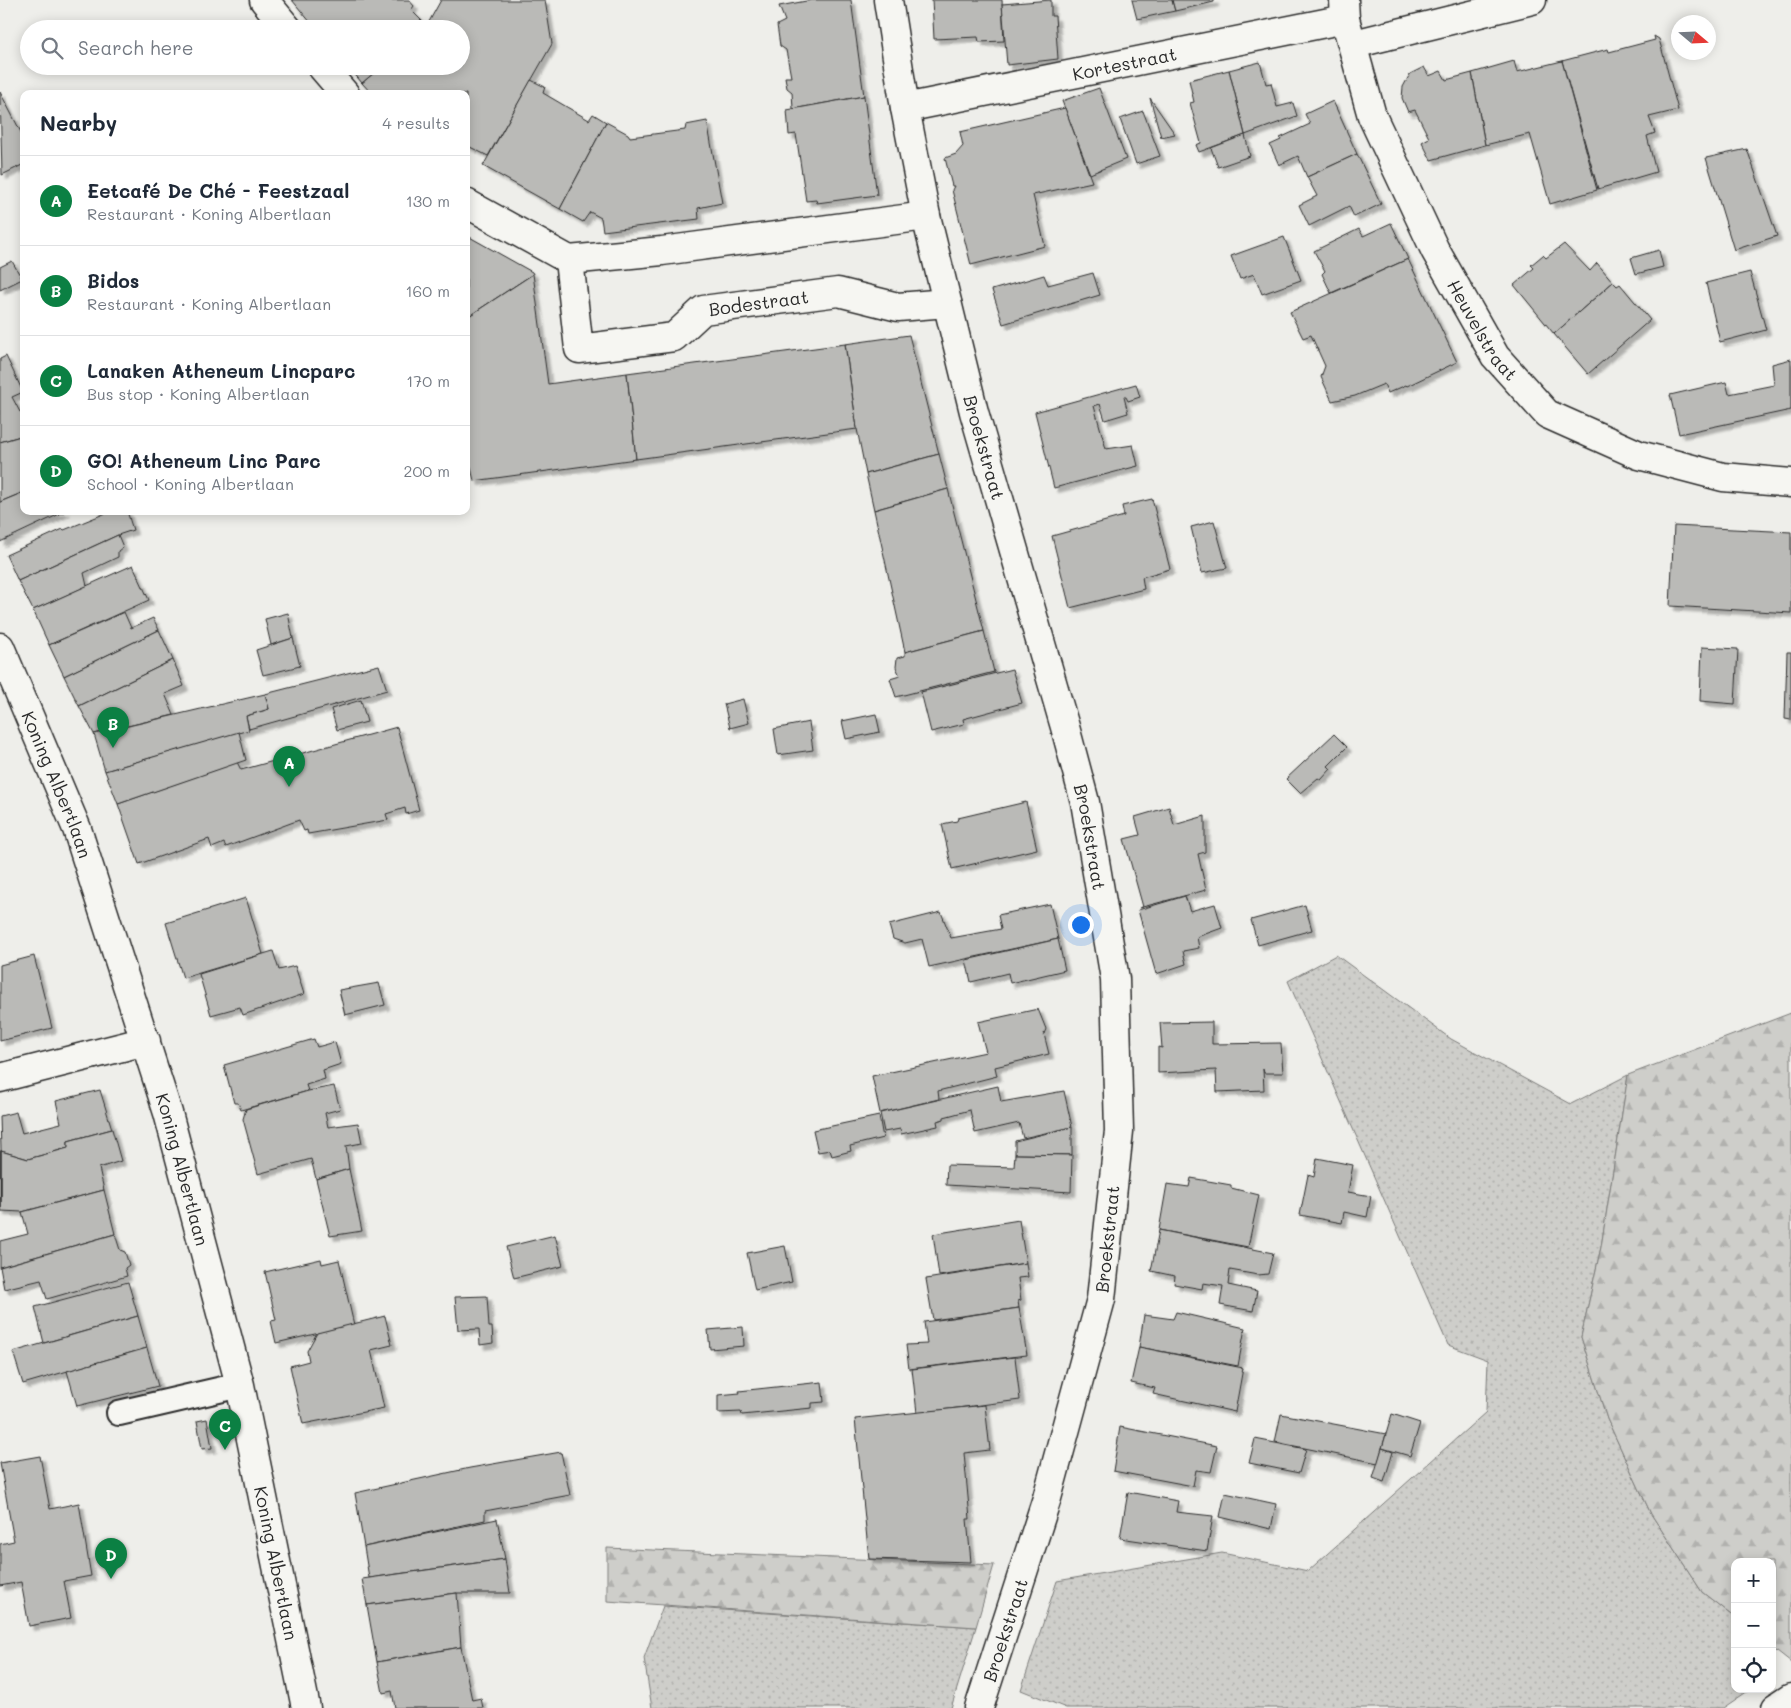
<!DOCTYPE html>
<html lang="en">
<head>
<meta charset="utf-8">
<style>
	:root { --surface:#fff; --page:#f2f2f3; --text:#1f2937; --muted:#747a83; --line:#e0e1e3; --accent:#0b8043 }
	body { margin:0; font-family:Mali,sans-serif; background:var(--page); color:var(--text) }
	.controls { position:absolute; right:15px; bottom:15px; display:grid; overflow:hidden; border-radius:10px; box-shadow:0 2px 12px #0003 }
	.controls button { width:45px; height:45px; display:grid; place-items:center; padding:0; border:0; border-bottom:1px solid var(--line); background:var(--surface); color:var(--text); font:25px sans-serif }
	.compass { position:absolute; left:1671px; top:15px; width:45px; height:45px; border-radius:50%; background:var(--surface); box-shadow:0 2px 12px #0003; rotate:109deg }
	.you { position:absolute; left:1080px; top:924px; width:18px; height:18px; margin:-12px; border:4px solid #fff; border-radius:50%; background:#1a73e8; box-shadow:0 0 0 8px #1a73e833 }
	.badge { display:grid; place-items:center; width:32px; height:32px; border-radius:50%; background:var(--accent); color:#fff; font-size:16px; font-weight:700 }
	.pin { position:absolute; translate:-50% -41px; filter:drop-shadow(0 1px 2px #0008) }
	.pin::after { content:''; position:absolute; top:26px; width:18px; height:15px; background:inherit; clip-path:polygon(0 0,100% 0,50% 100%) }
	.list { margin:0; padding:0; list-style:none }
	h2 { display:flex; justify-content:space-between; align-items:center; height:65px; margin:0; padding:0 20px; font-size:21px }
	h2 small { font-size:16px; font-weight:400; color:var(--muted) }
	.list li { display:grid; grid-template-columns:32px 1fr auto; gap:15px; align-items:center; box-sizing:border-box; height:90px; padding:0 20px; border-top:1px solid var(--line) }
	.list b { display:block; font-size:19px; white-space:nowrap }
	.list p { margin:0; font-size:16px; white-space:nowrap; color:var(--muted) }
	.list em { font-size:16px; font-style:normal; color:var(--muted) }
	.icon { flex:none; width:28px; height:28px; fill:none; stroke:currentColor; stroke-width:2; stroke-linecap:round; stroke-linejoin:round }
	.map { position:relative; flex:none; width:1791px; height:1708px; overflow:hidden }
	.search { position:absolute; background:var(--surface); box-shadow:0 2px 12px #0003; left:20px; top:20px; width:450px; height:55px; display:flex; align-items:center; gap:12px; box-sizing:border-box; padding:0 18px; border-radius:28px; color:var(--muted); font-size:19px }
	.panel { position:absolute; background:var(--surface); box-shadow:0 2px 12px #0003; left:20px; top:90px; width:450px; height:425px; border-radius:10px }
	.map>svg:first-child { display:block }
	.green { fill:url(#green-dots); stroke:#7c7c7a }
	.forest { fill:url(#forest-firs); stroke:#7c7c7a }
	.building { fill:#babab7; stroke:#2b2b2b; filter:url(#shadow) }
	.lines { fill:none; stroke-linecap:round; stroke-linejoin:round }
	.lane-casing { stroke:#2b2b2b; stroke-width:28 }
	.street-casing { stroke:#2b2b2b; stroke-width:31 }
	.secondary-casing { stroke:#2b2b2b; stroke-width:31 }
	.lane { stroke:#f6f6f2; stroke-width:24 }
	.street { stroke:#f6f6f2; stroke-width:28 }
	.secondary { stroke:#f6f6f2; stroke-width:28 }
	.labels { text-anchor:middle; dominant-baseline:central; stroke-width:4; stroke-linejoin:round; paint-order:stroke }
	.street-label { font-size:18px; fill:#2b2b2b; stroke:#f6f6f2 }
</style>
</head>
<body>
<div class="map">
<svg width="1791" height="1708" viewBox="0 0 1791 1708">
	<defs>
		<pattern id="green-dots" width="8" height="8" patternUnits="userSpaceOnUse" patternTransform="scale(1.25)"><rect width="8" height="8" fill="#cececa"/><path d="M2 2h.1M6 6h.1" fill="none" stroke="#b1b1ae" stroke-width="1.8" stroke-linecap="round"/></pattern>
		<pattern id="forest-firs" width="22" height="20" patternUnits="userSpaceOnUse" patternTransform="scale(1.25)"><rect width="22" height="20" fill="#cececa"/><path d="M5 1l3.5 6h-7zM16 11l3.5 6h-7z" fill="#b1b1ae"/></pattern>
		<filter id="shadow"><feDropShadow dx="4.5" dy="4.5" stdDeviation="1" flood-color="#0004"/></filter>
	</defs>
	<rect width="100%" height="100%" fill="#eeeeea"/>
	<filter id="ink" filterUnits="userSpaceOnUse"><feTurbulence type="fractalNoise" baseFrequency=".02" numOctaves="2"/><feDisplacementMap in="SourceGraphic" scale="10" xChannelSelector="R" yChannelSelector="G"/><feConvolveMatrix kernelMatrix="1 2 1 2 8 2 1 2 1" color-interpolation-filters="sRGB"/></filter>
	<g filter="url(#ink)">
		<g class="green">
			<path d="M1336 955 1451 1039 1571 1104 1628 1075 1601 1247 1581 1337 1607 1419 1651 1514 1702 1592 1735 1618V1689H1751L1723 1708H1066L1021 1690 1057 1581 1222 1553 1308 1571 1486 1412 1488 1360 1448 1345 1288 981Z"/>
			<path d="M663 1606 976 1627 951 1708H652L644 1658Z"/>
		</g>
		<g class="forest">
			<path d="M1791 1013V1663L1772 1648V1562H1735V1618L1702 1592 1651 1514 1607 1419 1581 1337 1601 1247 1628 1075Z"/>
			<path d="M607 1548 994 1565 976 1627 607 1601Z"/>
		</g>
		<g class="building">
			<path d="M292 0H409L414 6 411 10 422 21 423 29H316Z"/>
			<path d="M441 0H545L552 44 488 156 466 145V94H372L362 83 382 66H461V29H425Z"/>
			<path d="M812 0H851L864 96 793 109 792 92 787 88 785 77H791L786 50 780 46 777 25 785 21 779 6Z"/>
			<path d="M932 0H1002L1004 41 979 42 978 37 934 39Z"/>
			<path d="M1051 0V16H1055L1058 59 1007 65 1002 4Z"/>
			<path d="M1132 0H1172L1175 11 1137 19Z"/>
			<path d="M1172 0H1214V2L1175 11Z"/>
			<path d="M1654 36 1659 39 1678 110 1649 117 1655 133 1647 136 1656 172 1598 189 1562 61 1608 49 1609 52 1655 40Z"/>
			<path d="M1514 61 1517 72 1562 61 1597 190 1550 204 1530 134 1485 145 1472 73Z"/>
			<path d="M1260 62 1266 84 1271 83 1277 107 1293 103 1297 116 1245 135 1229 70Z"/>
			<path d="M348 66H382L362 83Z"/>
			<path d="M1424 67 1429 76 1441 71 1446 80 1472 73 1485 145 1431 160 1422 142 1429 138 1415 110 1408 112 1402 98 1403 87 1410 74Z"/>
			<path d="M1229 70 1245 135 1199 152 1196 145 1201 143 1190 103 1194 102 1189 80Z"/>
			<path d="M531 80 545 87 543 93 589 120 593 114 606 122 560 209 483 166Z"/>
			<path d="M1099 88 1126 159 1090 174 1062 101Z"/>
			<path d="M0 92 24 138V164L2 175Z"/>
			<path d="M864 96 877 195 817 203 816 200 806 201 796 134 789 135 787 110Z"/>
			<path d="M1150 98 1175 134 1161 137Z"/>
			<path d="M1333 101 1357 154 1307 177 1298 156 1279 165 1270 145 1281 140 1280 138 1310 124 1305 114Z"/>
			<path d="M1065 108 1092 182 1033 195 1045 246 971 265 952 190 954 186H952L945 158 956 154 963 146 960 132Z"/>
			<path d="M1143 111 1160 156 1136 164 1120 119Z"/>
			<path d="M707 121 722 203 698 208 699 219 603 231 601 218 590 212 583 222 560 209 606 122 628 134 630 137 685 130 686 125Z"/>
			<path d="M1245 135 1250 156 1218 167 1211 148Z"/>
			<path d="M1747 149 1777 236 1734 250 1706 158Z"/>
			<path d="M1357 154 1381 204 1354 217 1349 206 1309 226 1299 205 1317 196 1307 177Z"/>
			<path d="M1391 223 1408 259 1331 293 1322 274 1325 271 1314 251 1359 229 1363 236Z"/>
			<path d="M466 235 532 272 533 274 466 318Z"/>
			<path d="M1284 237 1301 280 1262 294 1254 274 1240 279 1231 256Z"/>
			<path d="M1564 244 1590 271 1597 263 1613 282 1554 334 1514 285 1534 268 1531 265 1543 255 1546 258Z"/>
			<path d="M1659 250 1663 267 1636 274 1631 258Z"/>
			<path d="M1408 259 1457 362 1407 386 1406 385 1388 393 1384 384 1355 396 1332 401 1321 377 1325 366 1311 335 1303 338 1290 312Z"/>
			<path d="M12 261 22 279 0 290V267Z"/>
			<path d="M1750 272 1766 330 1720 342 1706 283Z"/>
			<path d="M1093 273 1100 295 1003 324 992 290 1044 275 1048 285Z"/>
			<path d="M533 274 548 384 627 373 636 459 474 481 466 446V318Z"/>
			<path d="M1613 282 1617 286 1620 284 1650 320 1588 374 1554 334Z"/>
			<path d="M909 335 939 454 866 474 857 429 845 344Z"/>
			<path d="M845 344 857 429 636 459 627 373Z"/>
			<path d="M6 356 23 392 12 397 20 412 24 410V435L0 442V359Z"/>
			<path d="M1791 359V410L1679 434 1670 395 1726 382 1729 394 1774 385 1772 364Z"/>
			<path d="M1136 384 1140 397 1128 401 1126 397H1124L1128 413 1105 420 1100 404 1094 406 1106 449 1133 445 1138 466 1054 488 1035 412Z"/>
			<path d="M24 435V492L0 502V442Z"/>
			<path d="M939 454 948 489 874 510 866 474Z"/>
			<path d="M948 489 984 631 905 652 874 510Z"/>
			<path d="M24 492V511H66L0 542V502Z"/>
			<path d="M1152 499 1170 569 1142 577 1144 589 1070 608 1052 536 1124 516 1122 506Z"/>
			<path d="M111 511H127L133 530 118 535 18 581 6 555 63 529 64 530Z"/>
			<path d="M1214 521 1227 568 1202 573 1191 527Z"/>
			<path d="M1674 526 1791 532V613L1670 606Z"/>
			<path d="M118 535 123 547 118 551V557L84 573 87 586 33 610 18 581Z"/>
			<path d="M133 565 149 600 49 645 33 610Z"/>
			<path d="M124 612 131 628 153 618 159 630 64 676 49 645Z"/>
			<path d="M288 613 293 638 271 645 265 619Z"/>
			<path d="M159 630 173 660 79 706 64 676Z"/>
			<path d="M984 631 994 672 896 697 890 679 900 676 896 667 897 658 905 656V652Z"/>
			<path d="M293 638 300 666 263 675 256 650Z"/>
			<path d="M1702 647 1738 649 1735 704 1700 701Z"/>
			<path d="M1787 652H1791V720L1785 719Z"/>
			<path d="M173 660 184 686 165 694 174 715 94 734 79 706Z"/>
			<path d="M379 665 387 690 249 729 246 716 269 709 265 694Z"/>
			<path d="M1012 669 1022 703 963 719 964 724 931 732 921 692Z"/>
			<path d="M265 694 269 709 246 716 249 730 105 771 94 734Z"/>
			<path d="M743 699 749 723 730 728 724 704Z"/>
			<path d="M361 700 367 722 337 730 331 709Z"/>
			<path d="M876 714 880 732 846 739 842 721Z"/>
			<path d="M809 722 813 750 778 755 774 729Z"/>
			<path d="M397 727 419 810 406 814 405 808 386 814 388 820 308 834 307 830 304 831 299 820 226 847 224 843 212 848 209 839 139 864 118 804 237 762 241 770Z"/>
			<path d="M239 732 246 760 118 804 105 771Z"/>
			<path d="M1334 734 1347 747 1328 766 1331 769 1321 780 1318 778 1300 793 1286 779Z"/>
			<path d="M1026 802 1037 849 952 869 942 824 957 821 958 818Z"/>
			<path d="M1169 807 1174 825 1205 816V852L1198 854 1206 890 1139 908 1143 907 1124 839 1140 835 1135 817Z"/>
			<path d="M1185 896 1190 911 1215 904 1222 928 1197 937 1199 948 1183 951 1186 964 1156 974 1138 910Z"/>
			<path d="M246 898 263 954 183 978 166 923Z"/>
			<path d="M1050 904 1058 939 929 967 922 939 905 943 893 939 889 925 941 912 951 938 1001 929 998 915Z"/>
			<path d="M1305 905 1312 930 1258 945 1251 920Z"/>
			<path d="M1058 939 1065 970 1010 983 1008 973 971 982 966 960Z"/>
			<path d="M273 951 279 970 295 966 304 994 243 1015 240 1007 211 1015 199 974Z"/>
			<path d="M34 956 52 1028 0 1041V965Z"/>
			<path d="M379 983 385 1005 345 1015 339 990Z"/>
			<path d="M1038 1009 1046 1029 1044 1034 1049 1054 995 1067 997 1076 938 1091 939 1099 880 1113 872 1076 986 1052 978 1022Z"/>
			<path d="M1212 1022V1044L1281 1043 1283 1073H1264L1263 1069 1264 1090 1217 1092 1216 1070 1158 1073V1047L1162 1048 1160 1023Z"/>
			<path d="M314 1039 317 1047 335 1042 341 1064 323 1070 325 1079 306 1085 308 1091 241 1110 238 1103H234L224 1065Z"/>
			<path d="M334 1086 340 1109 325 1113 328 1127 358 1123 362 1143 346 1146 349 1169 316 1179 311 1159 258 1174 243 1119 246 1109 308 1091Z"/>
			<path d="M998 1086 1001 1102 1064 1091 1072 1127 1023 1138 1019 1123 975 1133 970 1110 944 1117V1119L937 1121 938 1126 901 1134 900 1129 884 1132 880 1113Z"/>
			<path d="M100 1090 112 1129 68 1141V1148L28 1159 1 1151 0 1116 16 1112 22 1133 61 1123 56 1101Z"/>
			<path d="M879 1116 883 1138 850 1146 851 1151 832 1156 830 1150 818 1152 813 1130Z"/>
			<path d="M1072 1127V1155L1015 1154V1141Z"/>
			<path d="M112 1129 121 1161 99 1168 104 1190 22 1212 1 1211V1151L28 1159 68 1148V1141Z"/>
			<rect x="0" y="1151" width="1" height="60"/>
			<path d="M1015 1154 1072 1155 1071 1192 946 1185 947 1165 1014 1167Z"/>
			<path d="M1317 1158 1353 1165 1348 1192 1371 1196 1367 1217 1344 1212 1342 1223 1300 1215 1308 1175 1314 1177Z"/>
			<path d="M349 1169 362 1231 330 1236 316 1179Z"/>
			<path d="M1191 1178 1231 1185V1188L1259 1195 1248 1247 1159 1230 1167 1184 1189 1187Z"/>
			<path d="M104 1190 115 1234 0 1267V1241L28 1234 22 1212Z"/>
			<path d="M1019 1220 1026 1263 939 1276 933 1234Z"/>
			<path d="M1159 1230 1273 1253 1268 1274 1258 1275 1230 1270 1228 1285 1257 1291 1253 1311 1220 1305 1223 1286 1203 1283 1202 1289 1174 1284 1175 1276 1151 1271Z"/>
			<path d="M115 1234 120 1250 125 1252 129 1265 125 1268 127 1276 47 1299 41 1280 4 1289 0 1267Z"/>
			<path d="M555 1235 563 1266 514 1278 506 1247Z"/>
			<path d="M785 1246 792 1282 755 1290 747 1253Z"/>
			<path d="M321 1259 322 1264 339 1260 354 1325 276 1343 271 1321 276 1320 265 1272Z"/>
			<path d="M1026 1263 1028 1277 1018 1278 1021 1300 1018 1301 1019 1308 933 1320 926 1279Z"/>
			<path d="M128 1282 138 1316 44 1343 35 1307Z"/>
			<path d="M487 1296 489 1327H492L493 1343 480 1345 479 1329 458 1330 455 1297Z"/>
			<path d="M1019 1308 1027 1355 909 1369 906 1345 927 1344 924 1322Z"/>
			<path d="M1176 1312 1245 1328 1238 1366 1139 1347 1144 1315 1173 1319Z"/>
			<path d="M138 1316 147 1348 23 1384 13 1352Z"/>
			<path d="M385 1316 392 1345 371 1350 384 1408 303 1424 290 1366 309 1361 307 1351 317 1333Z"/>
			<path d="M743 1327 744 1346 710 1349 708 1330Z"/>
			<path d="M1139 1347 1243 1368 1235 1412 1153 1394 1155 1388 1131 1383Z"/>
			<path d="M147 1348 158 1386 77 1406 67 1371Z"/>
			<path d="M1015 1357 1020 1400 917 1413 912 1369Z"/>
			<path d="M822 1382 824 1402 812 1403V1408L742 1415 741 1412 718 1413V1395L740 1393 739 1391Z"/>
			<path d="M985 1405 990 1450 964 1453 970 1519H967L971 1562 869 1559 855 1419Z"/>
			<path d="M1281 1414 1386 1434 1378 1463 1275 1442Z"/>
			<path d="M1392 1414 1420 1423 1410 1456 1382 1448Z"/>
			<path d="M207 1419 212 1448 202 1449 197 1421Z"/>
			<path d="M1120 1427 1217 1446 1211 1472 1196 1470 1193 1486 1113 1471Z"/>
			<path d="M1255 1439 1306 1449 1299 1473 1249 1463Z"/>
			<path d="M1382 1448 1393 1452 1384 1482 1373 1478Z"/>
			<path d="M561 1452 570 1495 485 1511V1520L364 1547 355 1493 470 1468Z"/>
			<path d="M40 1456 50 1509 79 1503 91 1576 64 1581 71 1618 29 1626 21 1582 0 1586V1544L14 1541 0 1463Z"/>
			<path d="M1128 1492 1178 1501 1176 1512 1213 1516 1207 1551 1120 1538Z"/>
			<path d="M1225 1493 1276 1504 1271 1529 1220 1517Z"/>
			<path d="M497 1519 505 1559 369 1578 364 1547Z"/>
			<path d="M505 1559 510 1593H457L367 1605 362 1579Z"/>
			<path d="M457 1593 461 1647 377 1662 367 1605Z"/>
			<path d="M461 1647 472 1700 481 1698 483 1708H395L392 1691 383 1693 377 1662Z"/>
		</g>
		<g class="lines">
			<defs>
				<path id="lane" d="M119 1413 240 1385"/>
				<g id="street">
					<path d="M264 0 288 29"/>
					<path id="s1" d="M888 0 905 108 926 216 974 412 1065 727 1085 802 1115 979 1119 1131 1101 1299 1047 1498 979 1708"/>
					<path id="s2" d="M1344 0 1345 19 1372 116 1435 250 1495 356 1547 414 1639 455 1723 477 1791 483"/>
					<path d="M1354 44 1532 0"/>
					<path d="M321 66 345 94"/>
					<path id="s3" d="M905 108 1345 19"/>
					<path d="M466 203 569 260 662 251 926 216"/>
					<path id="s4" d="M569 260 579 349 674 337 703 310 838 292 898 307 947 303"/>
					<path id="s5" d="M0 647 77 829 168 1113 240 1385 306 1708"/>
					<path d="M0 1078 146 1041"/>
				</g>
				<path id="secondary" d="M1776 1708 1791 1698"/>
			</defs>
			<use href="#lane" class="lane-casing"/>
			<use href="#street" class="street-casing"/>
			<use href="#secondary" class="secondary-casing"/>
			<use href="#lane" class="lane"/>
			<use href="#street" class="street"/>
			<use href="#secondary" class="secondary"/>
		</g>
	</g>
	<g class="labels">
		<g class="street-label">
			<text stroke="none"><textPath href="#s3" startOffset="224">Kortestraat</textPath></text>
			<text stroke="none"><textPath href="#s4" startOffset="281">Bodestraat</textPath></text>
			<text stroke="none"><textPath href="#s2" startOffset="361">Heuvelstraat</textPath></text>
			<text stroke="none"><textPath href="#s1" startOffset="458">Broekstraat</textPath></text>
			<text stroke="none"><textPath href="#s5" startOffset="149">Koning Albertlaan</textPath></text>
			<text stroke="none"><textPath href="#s1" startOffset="862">Broekstraat</textPath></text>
			<text stroke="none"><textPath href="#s5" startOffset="554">Koning Albertlaan</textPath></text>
			<text transform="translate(1107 1239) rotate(-84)">Broekstraat</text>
			<text stroke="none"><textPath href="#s5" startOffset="959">Koning Albertlaan</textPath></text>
			<text transform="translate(1005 1630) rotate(-72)">Broekstraat</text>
		</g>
	</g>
</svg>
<div class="controls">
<button>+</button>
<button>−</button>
<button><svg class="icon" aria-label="locate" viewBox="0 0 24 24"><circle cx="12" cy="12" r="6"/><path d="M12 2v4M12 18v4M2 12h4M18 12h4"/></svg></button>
</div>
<svg class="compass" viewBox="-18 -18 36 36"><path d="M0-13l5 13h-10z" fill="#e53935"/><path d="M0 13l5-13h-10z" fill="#747a83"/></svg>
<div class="you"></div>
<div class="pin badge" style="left:289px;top:787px">A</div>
<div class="pin badge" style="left:113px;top:748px">B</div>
<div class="pin badge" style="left:225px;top:1450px">C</div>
<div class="pin badge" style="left:111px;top:1579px">D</div>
<div class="search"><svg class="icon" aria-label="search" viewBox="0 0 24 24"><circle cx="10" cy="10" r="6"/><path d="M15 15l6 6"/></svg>Search here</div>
<section class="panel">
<h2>Nearby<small>4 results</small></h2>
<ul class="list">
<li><span class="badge">A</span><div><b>Eetcafé De Ché - Feestzaal</b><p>Restaurant · Koning Albertlaan</p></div><em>130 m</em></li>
<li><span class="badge">B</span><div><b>Bidos</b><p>Restaurant · Koning Albertlaan</p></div><em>160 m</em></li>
<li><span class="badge">C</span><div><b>Lanaken Atheneum Lincparc</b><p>Bus stop · Koning Albertlaan</p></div><em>170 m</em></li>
<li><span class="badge">D</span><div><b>GO! Atheneum Linc Parc</b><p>School · Koning Albertlaan</p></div><em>200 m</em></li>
</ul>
</section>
</div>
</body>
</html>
